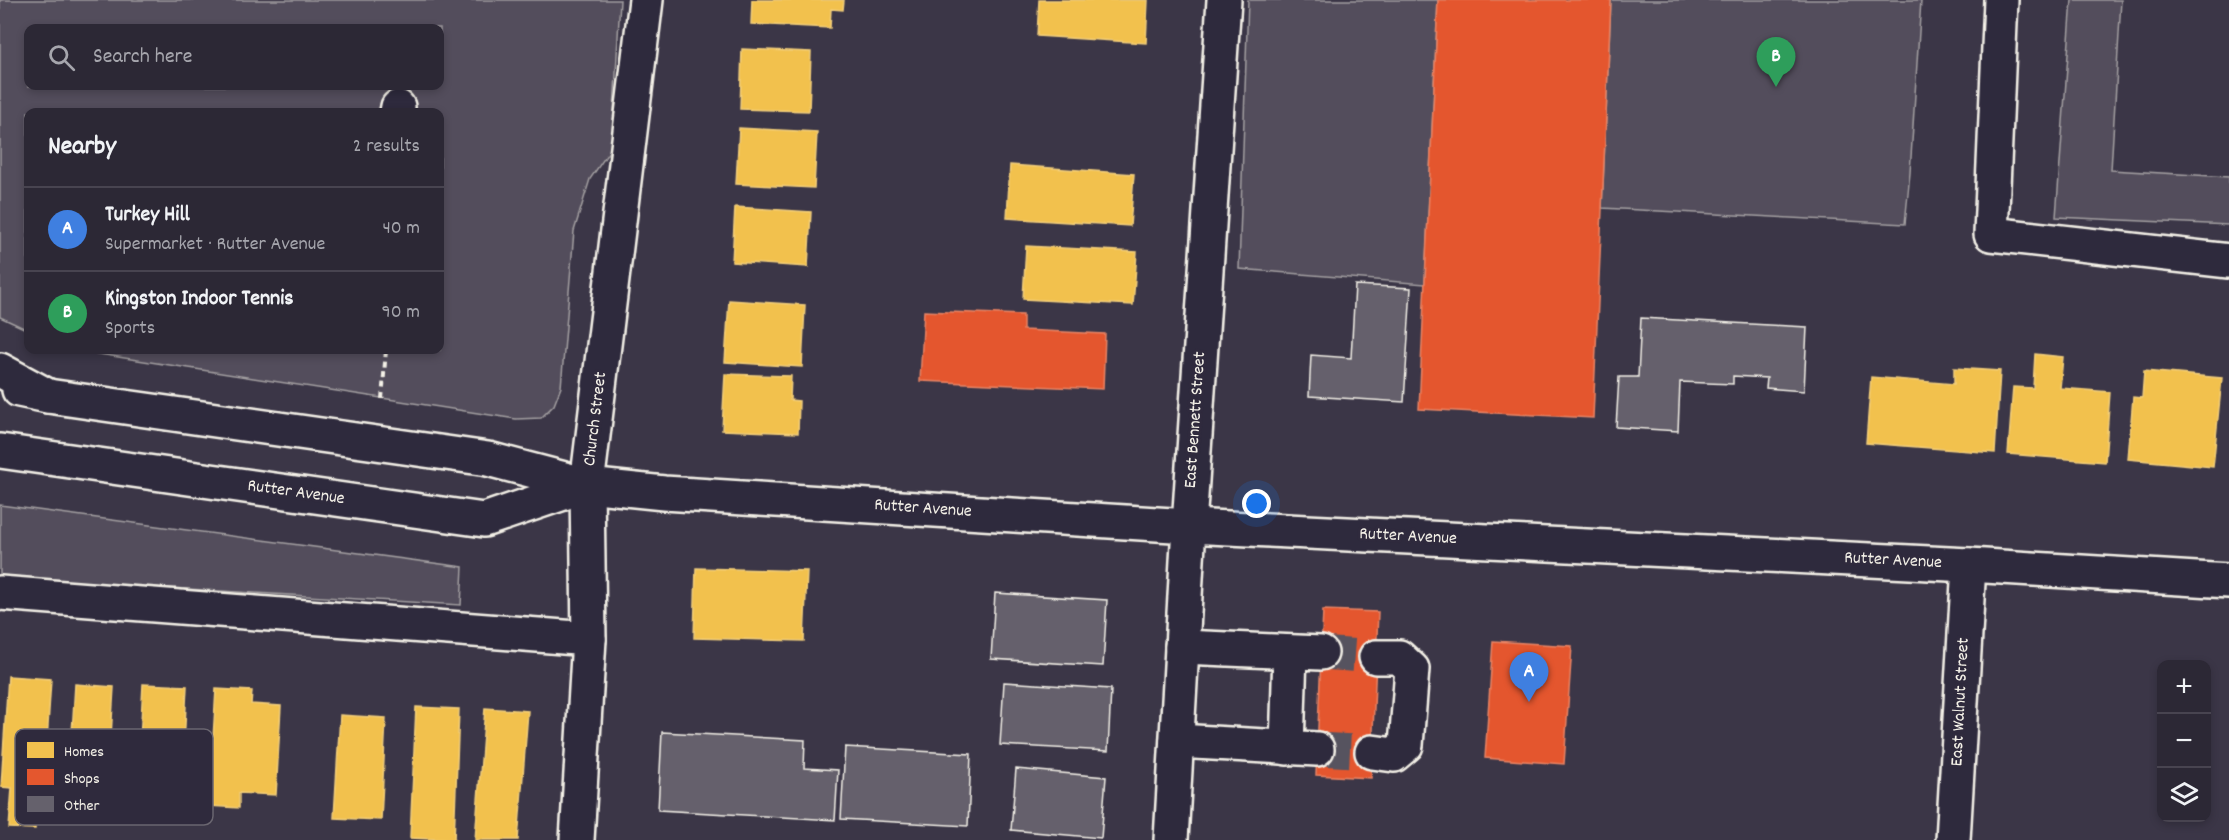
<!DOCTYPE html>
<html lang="en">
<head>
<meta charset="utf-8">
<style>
	:root { --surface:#2c2835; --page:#383441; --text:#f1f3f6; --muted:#a6a6ad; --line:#484450; --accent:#8c9099 }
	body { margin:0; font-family:Dekko,sans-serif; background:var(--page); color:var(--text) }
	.controls { position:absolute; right:18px; bottom:18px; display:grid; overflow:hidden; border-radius:12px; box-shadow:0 3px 9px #0003 }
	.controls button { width:54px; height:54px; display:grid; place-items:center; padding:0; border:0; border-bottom:2px solid var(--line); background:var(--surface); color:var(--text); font:30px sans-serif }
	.you { position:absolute; left:1257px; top:504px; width:21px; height:21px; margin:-15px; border:4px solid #fff; border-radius:50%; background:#1a73e8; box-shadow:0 0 0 9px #1a73e833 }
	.badge { display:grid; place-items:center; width:39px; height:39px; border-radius:50%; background:var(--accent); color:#fff; font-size:20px; font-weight:700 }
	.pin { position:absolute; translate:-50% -50px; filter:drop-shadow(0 2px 3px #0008) }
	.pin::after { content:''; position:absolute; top:32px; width:21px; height:18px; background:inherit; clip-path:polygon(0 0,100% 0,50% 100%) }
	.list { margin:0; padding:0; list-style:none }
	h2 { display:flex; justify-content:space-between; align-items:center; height:78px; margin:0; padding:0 24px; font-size:26px }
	h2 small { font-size:20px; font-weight:400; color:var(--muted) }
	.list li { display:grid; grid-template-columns:39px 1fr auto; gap:18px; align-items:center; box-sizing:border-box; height:84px; padding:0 24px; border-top:2px solid var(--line) }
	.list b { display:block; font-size:22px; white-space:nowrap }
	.list p { margin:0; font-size:20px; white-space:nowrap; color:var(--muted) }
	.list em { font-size:20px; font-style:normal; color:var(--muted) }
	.icon { flex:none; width:33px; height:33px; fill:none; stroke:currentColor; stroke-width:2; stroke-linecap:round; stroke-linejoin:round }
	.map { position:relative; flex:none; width:2229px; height:840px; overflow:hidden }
	.search { position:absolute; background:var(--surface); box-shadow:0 3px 9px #0003; left:24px; top:24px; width:420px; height:66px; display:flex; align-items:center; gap:15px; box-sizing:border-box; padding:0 21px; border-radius:12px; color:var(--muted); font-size:22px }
	.panel { position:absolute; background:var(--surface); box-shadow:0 3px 9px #0003; left:24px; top:108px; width:420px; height:246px; border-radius:12px }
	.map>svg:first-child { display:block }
	.green { fill:#534e5c; stroke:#a4a0a2; stroke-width:1.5; fill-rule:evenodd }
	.homes { fill:#f2c14e; stroke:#f3cf7c; stroke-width:1.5 }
	.shops { fill:#e4572e; stroke:#e98566; stroke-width:1.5 }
	.building { fill:#65616c; stroke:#f4f1e8; stroke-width:1.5 }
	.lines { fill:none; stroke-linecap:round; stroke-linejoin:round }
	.minor-tunnel { stroke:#57525f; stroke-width:33; stroke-dasharray:33 16; stroke-linecap:butt }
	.minor-casing { stroke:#f4f1e8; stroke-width:38 }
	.major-casing { stroke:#f4f1e8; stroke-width:38 }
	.highway-casing { stroke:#f4f1e8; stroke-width:38 }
	.path { stroke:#f4f1e8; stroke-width:4; stroke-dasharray:6 4.5; stroke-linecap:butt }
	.minor { stroke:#2f2a3d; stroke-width:33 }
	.major { stroke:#2f2a3d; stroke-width:33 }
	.highway { stroke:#2f2a3d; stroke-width:33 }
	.labels { text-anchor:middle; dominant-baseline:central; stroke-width:6; stroke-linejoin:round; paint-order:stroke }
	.street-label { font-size:18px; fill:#f4f1e8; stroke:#2f2a3d }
	.key { fill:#2f2a3d; stroke:#6a6670; stroke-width:1.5 }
	.key-label { font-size:16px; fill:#f4f1e8 }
</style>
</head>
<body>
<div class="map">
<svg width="2229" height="840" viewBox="0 0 2229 840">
	<rect width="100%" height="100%" fill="#3b3647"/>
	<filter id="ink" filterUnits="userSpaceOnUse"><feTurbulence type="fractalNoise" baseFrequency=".0167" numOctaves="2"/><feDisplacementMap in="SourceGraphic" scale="12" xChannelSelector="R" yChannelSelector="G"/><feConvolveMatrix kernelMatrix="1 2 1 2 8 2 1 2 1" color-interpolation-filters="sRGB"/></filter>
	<g filter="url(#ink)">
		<g class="green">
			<path d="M0 0H620L612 147 590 179 574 231 561 387 554 405 541 418 516 419 73 350H440V112H28V330L0 317ZM28 28H440V86H28Z"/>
			<path d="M1248 0H1438L1425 284 1239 269Z"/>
			<path d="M1611 0H1921L1910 173 1905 224 1602 208Z"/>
			<path d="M2072 0H2121L2111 170 2229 177V225L2056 217Z"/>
			<path d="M0 505 463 567 461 605 0 578Z"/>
		</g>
		<g class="homes">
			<path d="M752 0H844L843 10 831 9 830 28 751 24Z"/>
			<path d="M1039 0H1148L1146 43 1037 36Z"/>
			<path d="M742 49 811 52 809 111 740 109Z"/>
			<path d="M739 128 817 132 814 188 736 184Z"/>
			<path d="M1010 165 1134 174 1130 226 1007 218Z"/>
			<path d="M735 207 811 212 808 267 732 262Z"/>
			<path d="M1026 246 1137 252 1133 305 1023 299Z"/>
			<path d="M729 300 805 305 802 367 725 362Z"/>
			<path d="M2035 354 2063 357 2060 388 2110 392 2105 462 2008 454 2013 387 2033 388Z"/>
			<path d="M1954 368 2000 371 1995 453 1866 443 1871 377 1954 384Z"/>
			<path d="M2144 371 2222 378 2213 467 2128 459 2133 397 2142 398Z"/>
			<path d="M725 374 791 376 790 400 799 401 798 433 722 430Z"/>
			<path d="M696 568 807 571 804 641 694 638Z"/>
			<path d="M8 676 51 679 45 772 39 771 35 829 9 828 12 788 1 787Z"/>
			<path d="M75 684 114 687 107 802 68 800Z"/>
			<path d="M143 684 187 686 182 783 138 780Z"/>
			<path d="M216 689 252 691 251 704 281 706 276 795 239 793V808L209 806Z"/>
			<path d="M416 707 459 709 454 840 410 838Z"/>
			<path d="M485 708 528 711 518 840H475Z"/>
			<path d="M340 715 386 718 381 820 334 818Z"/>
		</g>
		<g class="shops">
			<path d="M1438 0H1611L1593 418 1419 409Z"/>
			<path d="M924 311 1023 315V330L1105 334 1103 389 920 381Z"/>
			<path d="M1323 610 1378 612 1371 778 1316 775Z"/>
			<path d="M1493 641 1572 646 1564 764 1485 758Z"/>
		</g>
		<g class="building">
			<path d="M1355 285 1411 288 1404 402 1309 396 1311 355 1351 358Z"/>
			<path d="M1641 318 1807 327 1804 391 1766 388 1767 378 1733 376V384L1680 382 1678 431 1616 427 1619 377H1638Z"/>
			<path d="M995 593 1107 600 1103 666 991 659Z"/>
			<path d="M1004 682 1111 689 1108 751 1000 745Z"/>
			<path d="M662 732 805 740 804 768 838 770 835 820 658 810Z"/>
			<path d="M845 747 971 754 968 826 841 819Z"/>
			<path d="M1016 769 1106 777 1101 838 1011 830Z"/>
		</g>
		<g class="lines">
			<g class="minor-tunnel">
				<path d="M1321 653 1376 657"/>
				<path d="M1317 749 1372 752"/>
			</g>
			<defs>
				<g id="minor">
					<path d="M2001 0 1991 234 2229 261"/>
					<path d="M397 112 398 107"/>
					<path d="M0 593 589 639"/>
					<path d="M1182 647 1321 653"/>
					<path d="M1177 741 1317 749"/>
					<path d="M1287 748 1290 652"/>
					<path d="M1372 752 1394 755 1406 745 1412 669 1399 657H1376"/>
					<path d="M577 840 589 639 587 485 646 0"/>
					<path d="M1171 840 1189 526 1224 0"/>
					<path d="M1953 840 1969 565"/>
				</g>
				<g id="major">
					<path d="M19 390 48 396 488 459 587 485 664 493 1189 526 1969 565 2229 581"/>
					<path d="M0 451 484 520 587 485"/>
				</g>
				<path id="highway" d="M0 370 48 396"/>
			</defs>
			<use href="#minor" class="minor-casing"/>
			<use href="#major" class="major-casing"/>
			<use href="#highway" class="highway-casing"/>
			<path class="path" d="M382 399 386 350"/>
			<use href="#minor" class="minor"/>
			<use href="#major" class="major"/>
			<use href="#highway" class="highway"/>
		</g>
	</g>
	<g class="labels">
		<g class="street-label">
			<text transform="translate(596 419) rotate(-83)">Church Street</text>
			<text transform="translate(1196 420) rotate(-86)">East Bennett Street</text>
			<text transform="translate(296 493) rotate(8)">Rutter Avenue</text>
			<text transform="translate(923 509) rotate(4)">Rutter Avenue</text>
			<text transform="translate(1408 537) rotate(3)">Rutter Avenue</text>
			<text transform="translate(1893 561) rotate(3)">Rutter Avenue</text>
			<text transform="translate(1961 702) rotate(-87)">East Walnut Street</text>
		</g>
	</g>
	<rect x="15" y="729" width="198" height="96" rx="9" class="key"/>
	<rect x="27" y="742" width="27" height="16" fill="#f2c14e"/>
	<rect x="27" y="769" width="27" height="16" fill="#e4572e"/>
	<rect x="27" y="796" width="27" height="16" fill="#65616c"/>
	<g class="key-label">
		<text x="64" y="756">Homes</text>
		<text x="64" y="783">Shops</text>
		<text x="64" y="810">Other</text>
	</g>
</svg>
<div class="controls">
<button>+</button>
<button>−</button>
<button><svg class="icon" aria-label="layers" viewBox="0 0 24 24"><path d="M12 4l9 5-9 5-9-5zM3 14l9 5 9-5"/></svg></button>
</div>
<div class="you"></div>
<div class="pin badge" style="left:1529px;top:702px;background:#3f7fe0">A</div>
<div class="pin badge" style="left:1776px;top:87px;background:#2e9e5b">B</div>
<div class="search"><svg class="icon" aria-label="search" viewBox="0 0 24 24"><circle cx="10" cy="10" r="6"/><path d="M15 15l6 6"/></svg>Search here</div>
<section class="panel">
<h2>Nearby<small>2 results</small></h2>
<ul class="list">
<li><span class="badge" style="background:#3f7fe0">A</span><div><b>Turkey Hill</b><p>Supermarket · Rutter Avenue</p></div><em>40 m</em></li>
<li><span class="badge" style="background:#2e9e5b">B</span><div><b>Kingston Indoor Tennis</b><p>Sports</p></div><em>90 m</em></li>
</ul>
</section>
</div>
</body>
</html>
